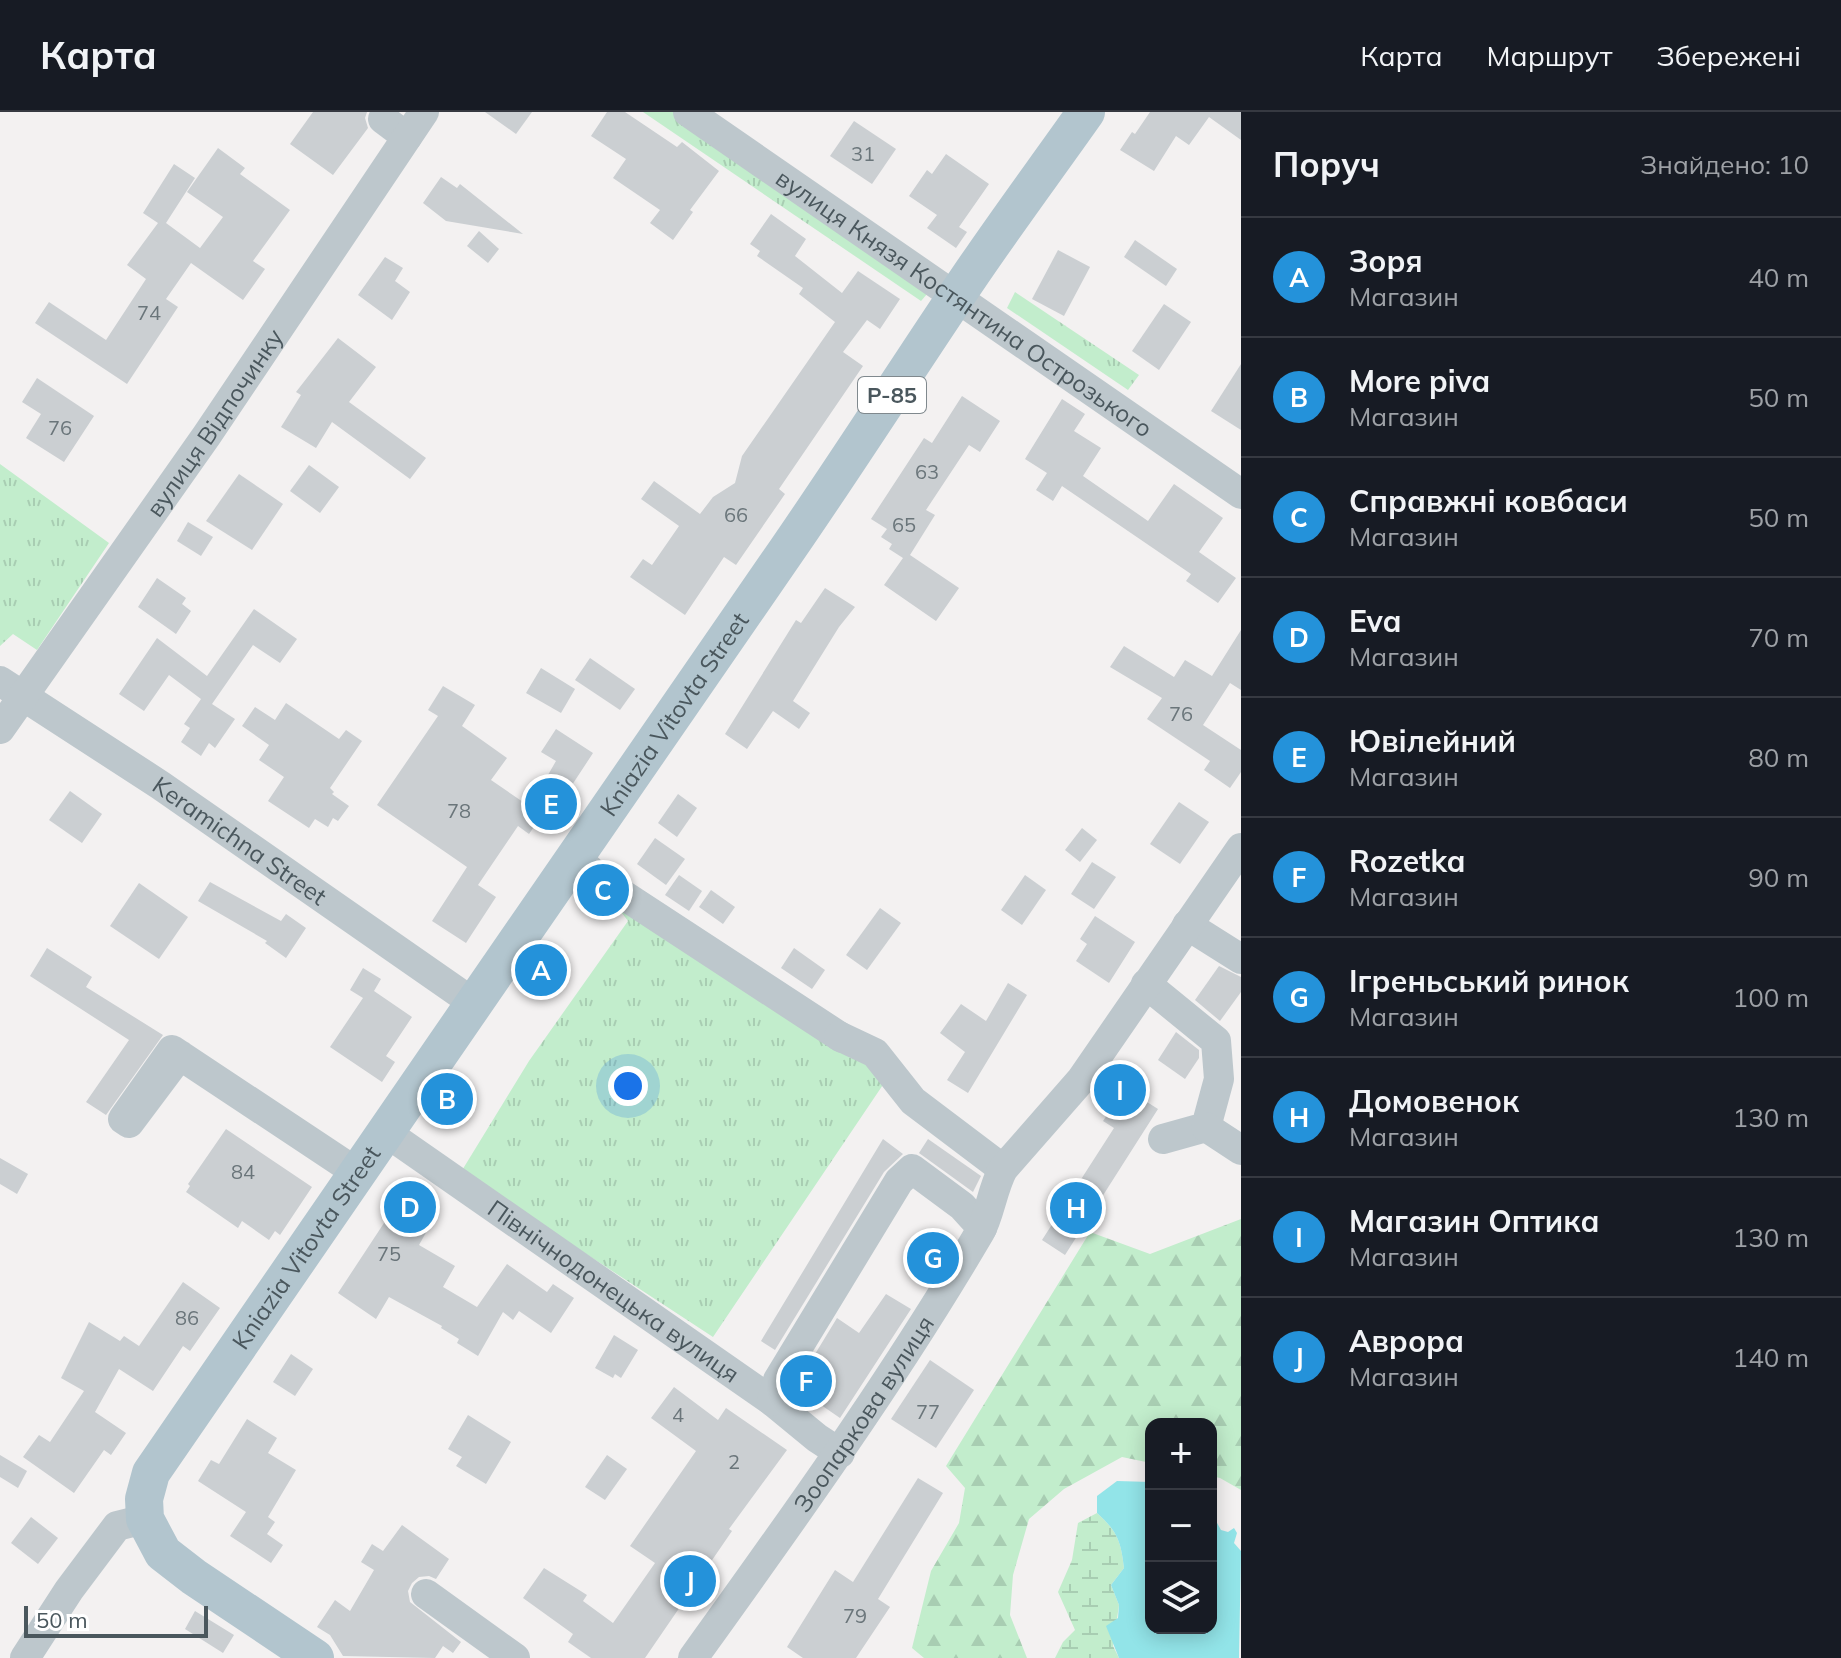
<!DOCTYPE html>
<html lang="uk">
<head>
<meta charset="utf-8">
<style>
	:root { --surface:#171b24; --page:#242831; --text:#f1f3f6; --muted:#9ea1a6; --line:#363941; --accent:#2492da }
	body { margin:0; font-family:Mulish,sans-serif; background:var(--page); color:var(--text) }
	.controls { position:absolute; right:24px; bottom:24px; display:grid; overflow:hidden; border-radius:16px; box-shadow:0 4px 20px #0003 }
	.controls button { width:72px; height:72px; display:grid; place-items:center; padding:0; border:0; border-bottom:2px solid var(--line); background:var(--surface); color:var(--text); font:40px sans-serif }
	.scale { position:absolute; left:24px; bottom:20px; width:184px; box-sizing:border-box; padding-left:8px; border:4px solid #4a575d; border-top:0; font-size:22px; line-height:28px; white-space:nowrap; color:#4a575d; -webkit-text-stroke:6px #fff; paint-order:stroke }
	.you { position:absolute; left:628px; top:974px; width:28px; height:28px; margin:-20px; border:6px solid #fff; border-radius:50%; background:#1a73e8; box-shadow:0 0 0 12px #1a73e833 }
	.badge { display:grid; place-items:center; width:52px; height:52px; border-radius:50%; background:var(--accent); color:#fff; font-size:26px; font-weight:700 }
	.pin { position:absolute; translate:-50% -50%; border:4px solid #fff; box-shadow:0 2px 8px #0006 }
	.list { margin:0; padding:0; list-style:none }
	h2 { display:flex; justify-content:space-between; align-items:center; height:104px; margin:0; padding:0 32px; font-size:34px }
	h2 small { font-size:26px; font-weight:400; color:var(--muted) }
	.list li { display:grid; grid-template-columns:52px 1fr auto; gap:24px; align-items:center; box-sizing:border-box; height:120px; padding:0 32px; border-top:2px solid var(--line) }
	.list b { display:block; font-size:30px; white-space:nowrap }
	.list p { margin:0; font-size:26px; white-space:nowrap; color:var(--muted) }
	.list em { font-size:26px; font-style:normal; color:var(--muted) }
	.icon { flex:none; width:44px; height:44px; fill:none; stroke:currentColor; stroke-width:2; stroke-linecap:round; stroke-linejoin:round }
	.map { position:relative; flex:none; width:1241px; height:1546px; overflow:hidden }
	header { display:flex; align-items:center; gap:48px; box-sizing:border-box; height:112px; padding:0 40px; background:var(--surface); border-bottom:2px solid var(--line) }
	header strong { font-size:38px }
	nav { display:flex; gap:44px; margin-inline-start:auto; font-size:28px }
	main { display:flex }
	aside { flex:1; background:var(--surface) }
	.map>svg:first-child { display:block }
	.grass { fill:url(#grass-tufts) }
	.forest { fill:url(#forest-firs) }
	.wetland { fill:url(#wetland-marsh) }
	.water { fill:#92e4e8 }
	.building { fill:#cbcfd2 }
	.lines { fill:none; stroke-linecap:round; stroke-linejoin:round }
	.minor { stroke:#bdc7cc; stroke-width:30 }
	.major { stroke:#b2c5ce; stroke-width:38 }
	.labels { text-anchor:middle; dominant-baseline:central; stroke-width:6; stroke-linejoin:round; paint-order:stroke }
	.number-label { font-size:20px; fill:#6a757a }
	.shield { fill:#fff; stroke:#80898e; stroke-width:2 }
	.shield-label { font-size:22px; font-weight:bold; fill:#4a575d }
	.street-label { font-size:24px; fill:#4a575d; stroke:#fff }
</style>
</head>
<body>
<header>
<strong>Карта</strong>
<nav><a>Карта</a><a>Маршрут</a><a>Збережені</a></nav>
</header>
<main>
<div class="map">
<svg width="1241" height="1546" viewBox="0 0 1241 1546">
	<defs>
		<pattern id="grass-tufts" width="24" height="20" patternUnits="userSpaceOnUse" patternTransform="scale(2)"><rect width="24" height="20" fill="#c2edcc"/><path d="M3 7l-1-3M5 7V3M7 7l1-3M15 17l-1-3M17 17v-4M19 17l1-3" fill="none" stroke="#a8cdb2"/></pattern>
		<pattern id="forest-firs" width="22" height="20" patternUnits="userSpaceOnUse" patternTransform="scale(2)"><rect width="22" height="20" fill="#c2edcc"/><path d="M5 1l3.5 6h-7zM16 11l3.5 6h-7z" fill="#a8cdb2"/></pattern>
		<pattern id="wetland-marsh" width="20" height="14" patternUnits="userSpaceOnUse" patternTransform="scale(2)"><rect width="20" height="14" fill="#c2edcc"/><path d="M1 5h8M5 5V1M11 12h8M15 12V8" fill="none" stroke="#a8cdb2"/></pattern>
	</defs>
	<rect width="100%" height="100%" fill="#f3f1f1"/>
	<g class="grass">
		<path d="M643 0H676L934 174 921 189Z"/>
		<path d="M1015 180 1139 263 1128 278 1007 196Z"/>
		<path d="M0 352 109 431 37 538 13 522 0 534Z"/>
		<path d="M606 780 897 952 713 1225 461 1060 529 949 628 809Z"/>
	</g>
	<path class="forest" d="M1241 1107V1378L1220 1366 1211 1364V1312H1151V1351L1122 1345 1064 1377 1029 1407 1013 1463 1010 1503 1027 1546H924L912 1536 931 1459 959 1411 965 1376 946 1354 1090 1120 1150 1142Z"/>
	<path class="wetland" d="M1097 1401C1117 1419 1121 1429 1124 1456L1111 1473 1119 1493 1113 1534 1119 1546H1055L1063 1530 1075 1518 1058 1480 1072 1448 1078 1411Z"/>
	<path class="water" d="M1117 1369 1151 1370V1516H1211V1400L1221 1418 1228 1420 1234 1416 1237 1421 1234 1431 1241 1439 1239 1546H1119L1106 1514 1118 1506 1119 1493 1111 1473 1124 1456C1121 1429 1117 1419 1097 1401V1384Z"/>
	<g class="building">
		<path d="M313 0H367L365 6 368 16 333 63 290 32Z"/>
		<path d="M485 0H532L516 22Z"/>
		<path d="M607 0H625L677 35 682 30 719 59 690 98 693 100 673 128 650 111 660 98 613 66 626 47 591 24Z"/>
		<path d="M1150 0H1241V28L1209 5 1189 33 1176 24 1154 59 1120 38 1132 20 1135 22Z"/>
		<path d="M854 9 896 37 872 72 830 44Z"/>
		<path d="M218 36 245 56 240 62 290 98 253 149 265 157 243 188 191 151 166 187 178 195 127 272 35 211 49 190 106 228 146 167 127 153 158 111 143 101 174 52 195 66 166 111 200 136 223 105 187 80Z"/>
		<path d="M946 42 989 72 959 115 967 120 956 136 927 116 937 103 909 84 927 58 932 62Z"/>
		<path d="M441 65 457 76 460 72 523 122 446 109 423 91Z"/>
		<path d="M771 102 806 127 795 144 842 181 858 159 900 187 880 217 867 208 843 240 863 254 779 377 785 382 736 453 724 445 685 503 630 465 643 447 652 453 679 414 641 387 654 369 700 402 713 385 735 371 742 344 835 210 799 182 803 176 757 144 760 139 750 132Z"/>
		<path d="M479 119 499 137 488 151 467 134Z"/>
		<path d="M1135 128 1177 157 1166 174 1124 145Z"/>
		<path d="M1058 138 1090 155 1064 204 1032 187Z"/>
		<path d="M385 145 403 156 395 169 410 180 392 208 358 183Z"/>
		<path d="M1164 192 1191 210 1159 258 1132 239Z"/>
		<path d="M338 226 376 255 349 290 426 346 410 367 332 310 316 336 281 315 301 283 296 280Z"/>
		<path d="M1241 252V318L1211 299Z"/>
		<path d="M37 266 94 304 64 350 26 326 41 302 22 290Z"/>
		<path d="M962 284 1000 309 980 340 969 333 926 398 935 403 910 443 959 476 936 509 884 473 903 446 889 437 892 432 881 425 887 417 871 407 924 326 932 331Z"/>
		<path d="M1062 287 1085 302 1074 319 1101 336 1083 364 1148 409 1174 372 1223 406 1199 440 1236 466 1218 491 1186 469 1191 462 1062 374 1053 389 1036 378 1047 361 1025 347Z"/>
		<path d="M309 353 339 375 320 401 290 379Z"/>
		<path d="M239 362 283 392 252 438 206 409Z"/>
		<path d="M188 410 213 425 201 444 177 429Z"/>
		<path d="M157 466 186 486 182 492 191 499 176 522 138 495Z"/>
		<path d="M825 476 855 495 839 515 793 589 810 601 799 617 773 599 747 637 725 622 796 508 801 511Z"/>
		<path d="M254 497 297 527 280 551 253 533 212 592 235 607 215 636 209 631 201 644 181 630 190 616 184 612 201 587 169 563 144 599 119 582 157 526 207 564Z"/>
		<path d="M1241 518V578L1230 571 1203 613 1241 638V660L1230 676 1204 658 1210 649 1147 607 1162 586 1110 555 1124 534 1174 565 1185 548 1212 564Z"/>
		<path d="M590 546 635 577 620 598 575 568Z"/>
		<path d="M541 556 575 577 561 601 526 581Z"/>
		<path d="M443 574 475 593 462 614 507 646 491 668 542 703 529 722 518 714 478 773 496 785 466 831 432 809 467 755 377 693 438 604 428 598Z"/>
		<path d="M286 591 339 627 346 618 362 629 330 676 334 680 332 682 349 694 338 709 333 706 328 715 315 707 309 716 268 689 284 665 259 648 269 633 242 614 255 595 275 608Z"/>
		<path d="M556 617 593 641 553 702 533 689 556 649 541 640Z"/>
		<path d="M70 679 102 702 82 731 49 708Z"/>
		<path d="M678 682 697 696 677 725 658 711Z"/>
		<path d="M1179 690 1209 710 1180 752 1150 732Z"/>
		<path d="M1082 716 1097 728 1080 750 1065 738Z"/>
		<path d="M655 726 685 747 666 773 637 752Z"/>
		<path d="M1092 750 1116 765 1094 797 1071 782Z"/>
		<path d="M679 763 702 779 689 799 665 783Z"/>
		<path d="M1025 763 1046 778 1022 813 1001 798Z"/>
		<path d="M210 770 281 809 286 802 306 816 286 846 265 831 267 829 198 789Z"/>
		<path d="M139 771 188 805 159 847 110 814Z"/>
		<path d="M711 778 735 795 723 812 699 795Z"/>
		<path d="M880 796 901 811 867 858 846 843Z"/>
		<path d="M1095 804 1135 830 1109 871 1076 849 1087 832 1080 827Z"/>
		<path d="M47 836 92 865 86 875 163 923 106 1003 86 990 129 928 30 864Z"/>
		<path d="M794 836 825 858 812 877 781 856Z"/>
		<path d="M1219 854 1241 865V880L1220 909 1195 888Z"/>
		<path d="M363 856 381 867 374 879 412 905 386 944 395 950 382 970 330 935 363 886 350 878Z"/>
		<path d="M1008 871 1027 883 968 981 947 968 965 940 940 921 961 892 986 909Z"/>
		<path d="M1176 920 1199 938V946L1185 967 1158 948Z"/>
		<path d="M1125 976 1158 997 1065 1143 1042 1128 1114 1016 1103 1009Z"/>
		<path d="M226 1017 312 1075 280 1123 275 1119 269 1128 242 1109 238 1116 186 1080 190 1074 188 1072Z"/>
		<path d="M883 1027 903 1042 884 1060 775 1238 761 1229Z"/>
		<path d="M928 1027 981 1064 973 1080 919 1041Z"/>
		<path d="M0 1046 28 1062 17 1082 0 1072Z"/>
		<path d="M407 1076 437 1101 419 1133 455 1154 443 1175 477 1195 507 1152 547 1180 553 1172 574 1186 551 1221 519 1199 513 1208 503 1200 478 1244 457 1231 459 1227 441 1216 442 1214 389 1185 376 1207 338 1181Z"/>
		<path d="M183 1170 220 1196 190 1239 183 1234 153 1279 119 1257 95 1300 126 1321 111 1343 104 1338 74 1381 23 1345 39 1323 50 1330 84 1279 61 1266 89 1210 120 1229 124 1224 139 1234Z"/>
		<path d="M886 1182 911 1197 840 1306 795 1275 837 1206 859 1221Z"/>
		<path d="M614 1223 638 1238 621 1266 615 1262 613 1266 595 1256Z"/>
		<path d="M291 1242 313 1257 295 1284 273 1270Z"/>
		<path d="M930 1248 974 1278 936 1336 891 1307Z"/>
		<path d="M674 1275 718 1308 726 1296 787 1338 729 1417 732 1419 645 1546H591L568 1530 573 1522 523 1486 544 1456 587 1483 583 1489 613 1511 655 1451 630 1434 696 1339 651 1306Z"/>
		<path d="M468 1303 511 1330 486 1372 456 1354 462 1345 448 1337Z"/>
		<path d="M247 1307 277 1326 268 1341 296 1358 268 1405 275 1410 267 1422 283 1433 271 1451 230 1424 246 1400 198 1369 211 1348 219 1352Z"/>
		<path d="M0 1343 27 1359 18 1376 0 1365Z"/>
		<path d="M607 1343 627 1357 605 1388 585 1375Z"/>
		<path d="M918 1366 943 1381 878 1487 890 1495 856 1546H803L787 1535 835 1458 853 1470Z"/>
		<path d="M31 1405 58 1426 38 1452 11 1431Z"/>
		<path d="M402 1413 449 1447 436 1467 429 1464 419 1465 412 1471 408 1479 410 1490 461 1530 453 1541 443 1534 435 1546 343 1544 330 1523 317 1515 335 1488 350 1499 374 1458 361 1450 372 1432 383 1439Z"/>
		<path d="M195 1499 234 1523 223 1541 185 1517Z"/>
	</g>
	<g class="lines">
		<g class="minor">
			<path id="s1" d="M688 0 1241 382"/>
			<path d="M383 7 407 25"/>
			<path id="s2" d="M0 569 160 673 475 892"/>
			<path id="s3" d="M0 617 207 323 424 0"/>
			<path d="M574 743 599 767 842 926"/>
			<path d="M1187 813 1241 847"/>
			<path d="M1146 872 1216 929 1219 967 1206 1015 1163 1027"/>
			<path d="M839 924 875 941 913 989 1003 1057"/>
			<path d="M180 943 129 1011 123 1007 172 938 356 1060"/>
			<path d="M1206 1015 1241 1038"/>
			<path id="s4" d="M384 1019 772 1289 817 1326 840 1341"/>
			<path d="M772 1289 778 1268 899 1069 912 1057 962 1094 982 1116"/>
			<path d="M426 1482 515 1546"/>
			<path d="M25 1546 69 1478 117 1414 145 1407"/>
			<path id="s5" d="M693 1546C793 1407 893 1268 980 1120 990 1102 992 1078 1003 1057L1081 968 1241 736"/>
		</g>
		<path class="major" id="s6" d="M315 1546 194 1465 163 1441 145 1407 144 1387 151 1361C362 1052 575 746 787 438 845 354 900 268 957 183 998 121 1043 61 1086 0"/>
	</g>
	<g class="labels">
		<g class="number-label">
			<text x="863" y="41">31</text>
			<text x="149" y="200">74</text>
			<text x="60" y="315">76</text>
			<text x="927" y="359">63</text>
			<text x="736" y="402">66</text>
			<text x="904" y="412">65</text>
			<text x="1181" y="601">76</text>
			<text x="459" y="698">78</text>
			<text x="243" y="1059">84</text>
			<text x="389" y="1141">75</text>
			<text x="187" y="1205">86</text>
			<text x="928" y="1299">77</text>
			<text x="678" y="1302">4</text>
			<text x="734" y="1349">2</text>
			<text x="855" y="1503">79</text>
		</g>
		<rect class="shield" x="858" y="265" width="68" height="36" rx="6"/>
		<g class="shield-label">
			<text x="892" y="283">Р-85</text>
		</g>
		<g class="street-label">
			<text stroke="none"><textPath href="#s1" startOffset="336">вулиця Князя Костянтина Острозького</textPath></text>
			<text stroke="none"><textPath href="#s3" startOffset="374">вулиця Відпочинку</textPath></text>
			<text stroke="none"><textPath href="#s6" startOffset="1192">Kniazia Vitovta Street</textPath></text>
			<text stroke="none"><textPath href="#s2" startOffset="288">Keramichna Street</textPath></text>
			<text stroke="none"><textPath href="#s6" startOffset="544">Kniazia Vitovta Street</textPath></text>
			<text stroke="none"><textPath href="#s4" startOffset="280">Північнодонецька вулиця</textPath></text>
			<text stroke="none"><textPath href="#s5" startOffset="298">Зоопаркова вулиця</textPath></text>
		</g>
	</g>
</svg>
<div class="controls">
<button>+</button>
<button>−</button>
<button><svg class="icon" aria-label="layers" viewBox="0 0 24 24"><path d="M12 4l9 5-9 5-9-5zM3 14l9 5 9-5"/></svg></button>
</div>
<div class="scale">50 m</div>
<div class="you"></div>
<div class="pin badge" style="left:541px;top:858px">A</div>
<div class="pin badge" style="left:447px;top:987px">B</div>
<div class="pin badge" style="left:603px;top:778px">C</div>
<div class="pin badge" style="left:410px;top:1095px">D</div>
<div class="pin badge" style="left:551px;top:692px">E</div>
<div class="pin badge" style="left:806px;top:1269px">F</div>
<div class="pin badge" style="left:933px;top:1146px">G</div>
<div class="pin badge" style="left:1076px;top:1096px">H</div>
<div class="pin badge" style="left:1120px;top:978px">I</div>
<div class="pin badge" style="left:690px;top:1469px">J</div>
</div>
<aside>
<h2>Поруч<small>Знайдено: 10</small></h2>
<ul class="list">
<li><span class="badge">A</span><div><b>Зоря</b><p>Магазин</p></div><em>40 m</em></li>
<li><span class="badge">B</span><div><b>More piva</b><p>Магазин</p></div><em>50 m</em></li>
<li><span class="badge">C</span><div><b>Справжні ковбаси</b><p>Магазин</p></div><em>50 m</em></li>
<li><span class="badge">D</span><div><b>Eva</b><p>Магазин</p></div><em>70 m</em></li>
<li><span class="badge">E</span><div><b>Ювілейний</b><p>Магазин</p></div><em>80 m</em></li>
<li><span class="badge">F</span><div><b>Rozetka</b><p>Магазин</p></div><em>90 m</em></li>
<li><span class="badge">G</span><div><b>Ігреньський ринок</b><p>Магазин</p></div><em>100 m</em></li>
<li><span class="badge">H</span><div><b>Домовенок</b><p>Магазин</p></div><em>130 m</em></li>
<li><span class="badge">I</span><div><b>Магазин Оптика</b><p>Магазин</p></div><em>130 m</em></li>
<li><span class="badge">J</span><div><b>Аврора</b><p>Магазин</p></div><em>140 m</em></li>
</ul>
</aside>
</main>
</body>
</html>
